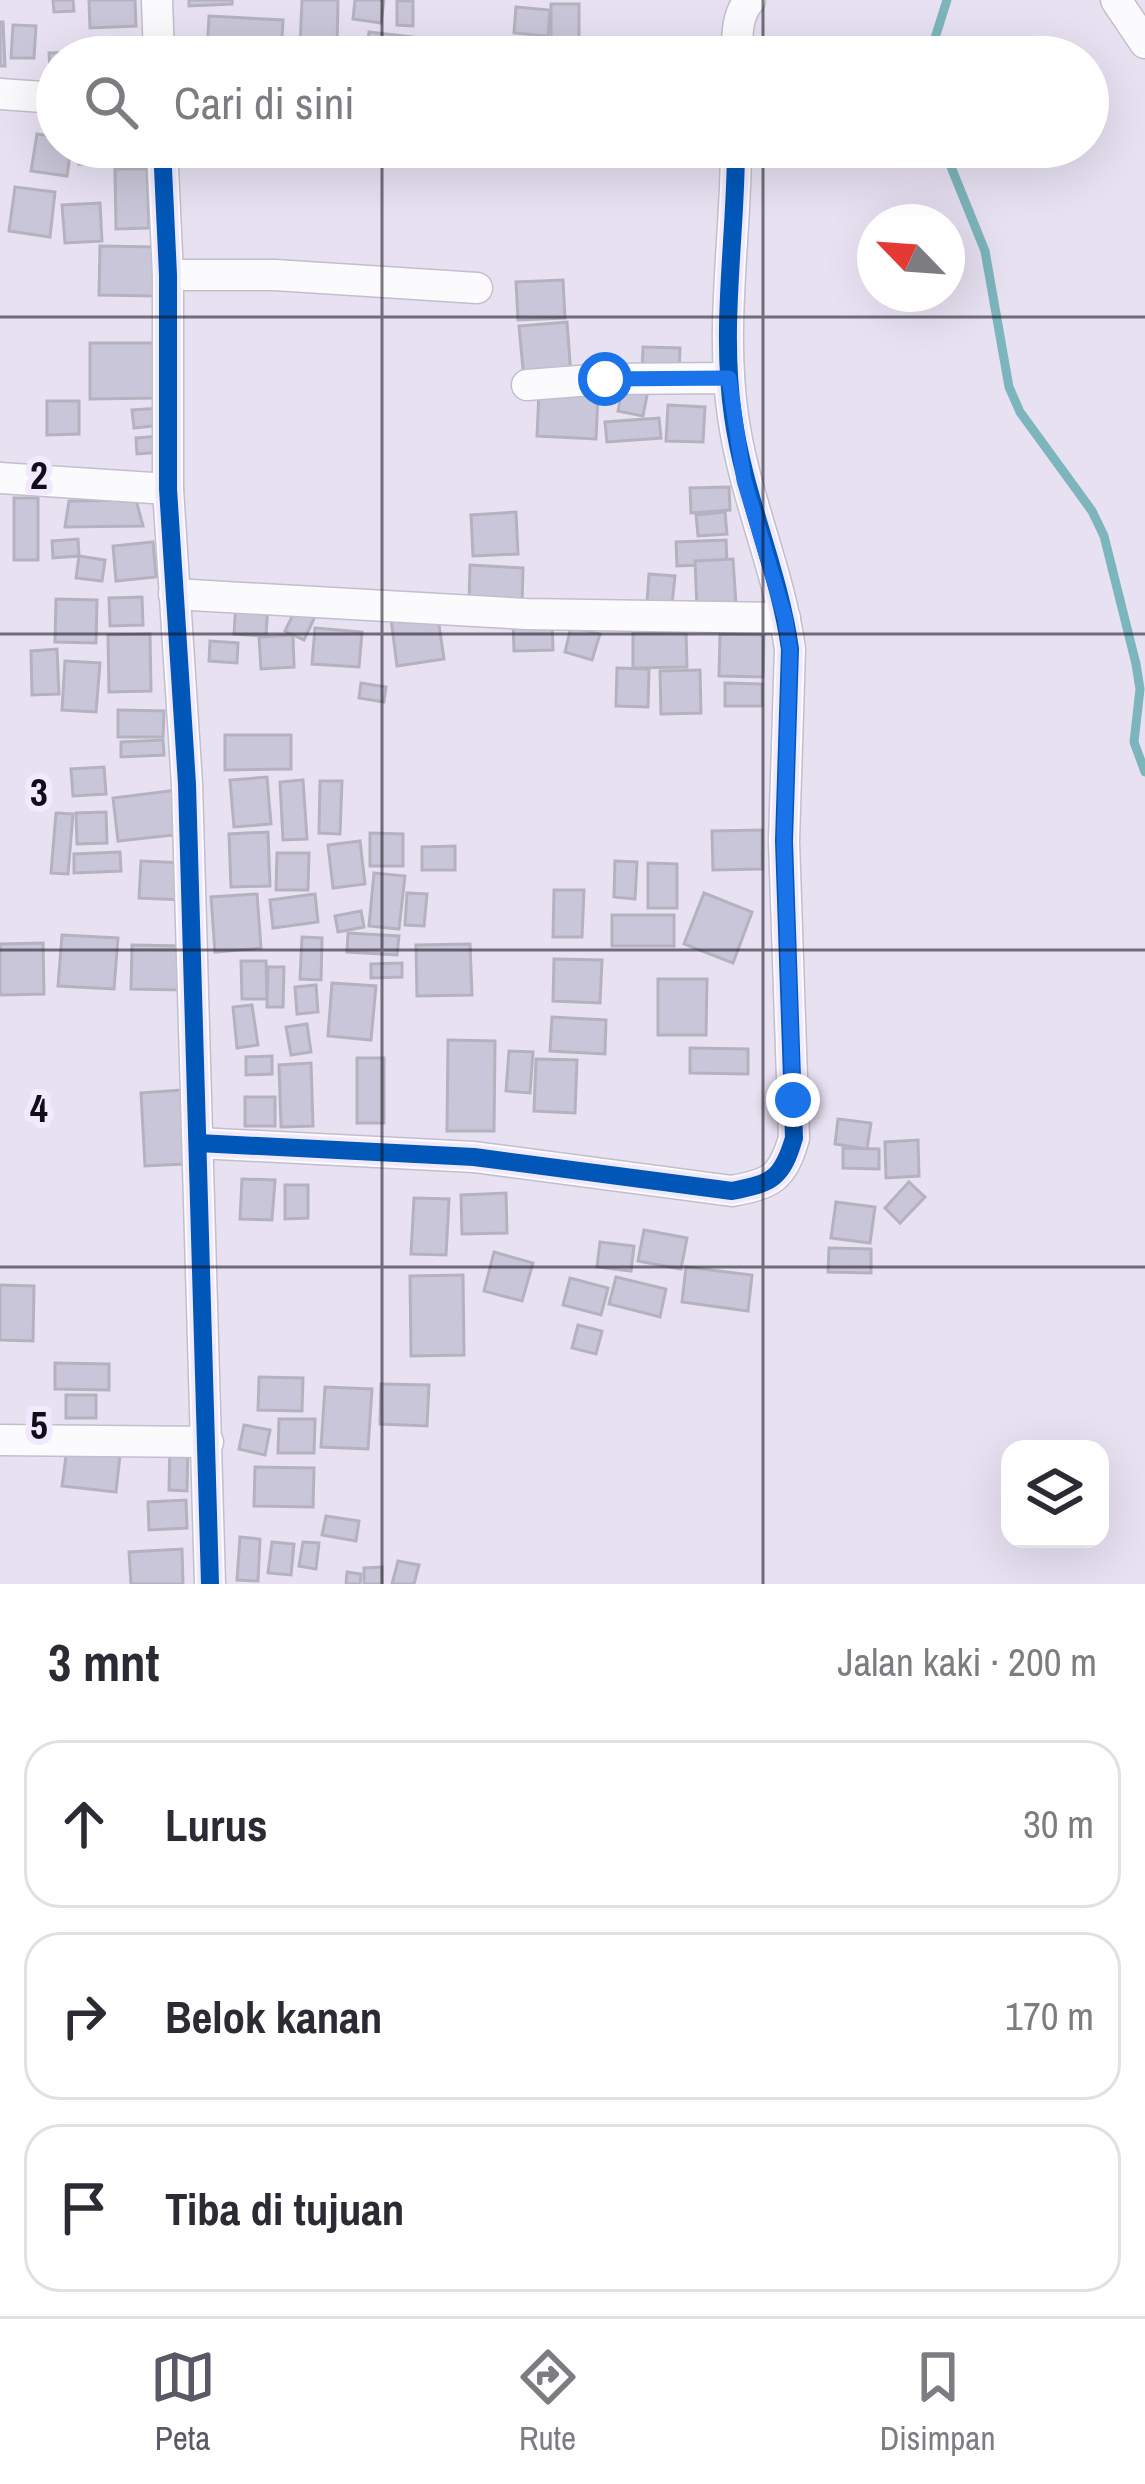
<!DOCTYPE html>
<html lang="id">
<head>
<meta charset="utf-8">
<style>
	:root { --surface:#fff; --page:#f2f2f3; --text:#2b2b33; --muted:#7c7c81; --line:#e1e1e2; --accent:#5c5764 }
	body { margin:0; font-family:"Archivo Narrow",sans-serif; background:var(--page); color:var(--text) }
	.controls { position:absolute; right:36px; bottom:36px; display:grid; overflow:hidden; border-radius:24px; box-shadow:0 12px 48px #0002 }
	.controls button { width:108px; height:108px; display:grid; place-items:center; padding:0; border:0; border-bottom:3px solid var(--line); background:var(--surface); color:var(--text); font:60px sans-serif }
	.compass { position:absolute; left:857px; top:204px; width:108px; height:108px; border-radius:50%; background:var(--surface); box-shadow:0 12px 48px #0002; rotate:295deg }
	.stop { position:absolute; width:36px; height:36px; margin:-27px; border:9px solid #1a73e8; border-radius:50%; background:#fff }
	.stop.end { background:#1a73e8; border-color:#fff; box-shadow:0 3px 12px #0008 }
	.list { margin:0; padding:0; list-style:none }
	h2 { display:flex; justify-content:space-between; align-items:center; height:156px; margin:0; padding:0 48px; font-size:51px }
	h2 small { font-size:39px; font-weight:400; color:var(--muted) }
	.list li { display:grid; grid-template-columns:78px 1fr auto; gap:36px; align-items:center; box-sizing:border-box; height:168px; margin:0 24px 24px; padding:0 24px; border:3px solid var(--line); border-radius:36px }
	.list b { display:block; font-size:45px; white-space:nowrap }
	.list em { font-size:39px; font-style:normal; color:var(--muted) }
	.icon { flex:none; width:66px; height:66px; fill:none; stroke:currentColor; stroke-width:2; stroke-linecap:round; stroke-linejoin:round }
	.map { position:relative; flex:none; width:1145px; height:1584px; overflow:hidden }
	.search { position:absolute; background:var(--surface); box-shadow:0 12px 48px #0002; left:36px; right:36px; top:36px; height:132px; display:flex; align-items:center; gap:30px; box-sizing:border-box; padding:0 42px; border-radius:66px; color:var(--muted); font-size:45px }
	.sheet { height:732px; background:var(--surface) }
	nav { display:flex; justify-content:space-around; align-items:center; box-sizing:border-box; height:168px; border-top:3px solid var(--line); background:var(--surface); font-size:33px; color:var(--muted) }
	nav a { display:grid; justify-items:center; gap:6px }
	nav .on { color:var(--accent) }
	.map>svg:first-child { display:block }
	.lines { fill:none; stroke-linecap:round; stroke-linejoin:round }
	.stream { stroke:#7db5bc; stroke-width:9 }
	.building { fill:#c9c6d9; stroke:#b5b2c0; stroke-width:3 }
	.minor-casing { stroke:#c3becb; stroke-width:33 }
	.minor { stroke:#fbfafd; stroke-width:30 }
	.cycleway-casing { stroke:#f1e9fd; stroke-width:26 }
	.cycleway { stroke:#0057b8; stroke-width:18 }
	.route { stroke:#1a73e8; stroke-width:15 }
	.grid { fill:none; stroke:#110c17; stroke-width:3; stroke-opacity:0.55 }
	.grid-label { font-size:39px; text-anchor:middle; font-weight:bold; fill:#110c17; stroke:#f1e9fd; stroke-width:12; stroke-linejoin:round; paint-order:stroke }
</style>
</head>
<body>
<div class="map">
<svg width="1145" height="1584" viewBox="0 0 1145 1584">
	<rect width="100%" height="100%" fill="#e7e1f2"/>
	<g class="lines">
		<g class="stream">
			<path d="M929 57 947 0"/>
			<path d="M943 147 985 251 1009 387 1020 412 1092 511 1104 536 1136 664 1140 689 1134 742 1145 772"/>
		</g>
	</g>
	<g class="building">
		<path d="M53 0H73L74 11 54 12Z"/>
		<path d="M89 0H135L136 26 90 28Z"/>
		<path d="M189 0H232V4L189 6Z"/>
		<path d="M302 0H338L337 47 300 46Z"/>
		<path d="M355 0H384L381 23 353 19Z"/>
		<path d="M397 1H413V26L397 25Z"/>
		<rect x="551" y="4" width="28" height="35"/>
		<path d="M516 7 550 10 548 36 514 33Z"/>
		<path d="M209 16 283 20 281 57 207 53Z"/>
		<path d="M0 22H3L5 66H0Z"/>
		<path d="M13 25 36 26 34 58H11Z"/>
		<path d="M369 32 413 37 410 57 366 54Z"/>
		<path d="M131 45V57H100V46Z"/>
		<path d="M581 46V57H551L550 47Z"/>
		<path d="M77 52V57H57V70H50L49 53Z"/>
		<path d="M37 134 57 137V147H71L67 176 31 171Z"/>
		<path d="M117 147H152L150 165 115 161Z"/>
		<path d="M79 150 105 151V165L79 164Z"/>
		<path d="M115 169H147L149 228 116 229Z"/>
		<path d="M15 187 55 192 50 237 9 231Z"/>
		<path d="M100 203 102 241 65 243 62 205Z"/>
		<path d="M100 246 156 247 155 296 99 295Z"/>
		<path d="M563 280 565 318 518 320 516 282Z"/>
		<path d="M567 322 571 376 524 380 519 326Z"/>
		<path d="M90 343H159V398L90 399Z"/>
		<path d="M643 347 680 348 679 375 642 374Z"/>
		<path d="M623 385 648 390 643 416 618 411Z"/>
		<path d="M539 392 598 395 596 439 537 436Z"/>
		<path d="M47 401H79V434L47 435Z"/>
		<path d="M668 405 705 407 703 442 666 441Z"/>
		<path d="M161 408 163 425 134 428 132 410Z"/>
		<path d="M659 418 661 438 607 442 605 422Z"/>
		<path d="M162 436 163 452 137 454 136 438Z"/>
		<path d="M729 487 730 510 691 513 690 488Z"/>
		<rect x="14" y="498" width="24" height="62"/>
		<path d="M136 500 143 526 65 527 69 501Z"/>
		<path d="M516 512 518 554 473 556 471 515Z"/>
		<path d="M725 512 727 534 698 536 696 515Z"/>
		<path d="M78 539 79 556 53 558 52 541Z"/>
		<path d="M726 540 727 564 677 566 676 542Z"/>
		<path d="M153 542 156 577 116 581 113 546Z"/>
		<path d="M79 556 105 560 102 581 76 578Z"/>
		<path d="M733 559 736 605 697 608 695 561Z"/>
		<path d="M470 565 523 568 522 606 469 603Z"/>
		<path d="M649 574 675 576 672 604 647 602Z"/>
		<path d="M142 597 143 625 110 626 109 598Z"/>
		<path d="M56 599 97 600 96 643 55 642Z"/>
		<path d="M236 601 268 602 266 636 234 634Z"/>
		<path d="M299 602 318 610 304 640 285 631Z"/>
		<path d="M437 612 444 659 397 666 391 619Z"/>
		<path d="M552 621 553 650 514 651 513 622Z"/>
		<path d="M571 627 600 634 592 660 565 652Z"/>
		<path d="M315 628 362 632 359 667 312 664Z"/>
		<path d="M686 632 687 667 633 668V633Z"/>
		<path d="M150 634 151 691 109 692 108 635Z"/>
		<path d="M720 634 764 635 763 677 719 676Z"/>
		<path d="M293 635 294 667 261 669 259 637Z"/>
		<path d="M210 641 238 643 237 663 209 661Z"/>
		<path d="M57 649 59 694 32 695 31 651Z"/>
		<path d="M65 661 100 663 96 712 62 710Z"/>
		<path d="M617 668 649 669 648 707 616 706Z"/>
		<path d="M700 670 701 713 661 714 660 671Z"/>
		<path d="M361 683 386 687 384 702 359 698Z"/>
		<path d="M725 683 762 684V706H725Z"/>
		<path d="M118 710 164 711 163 737H118Z"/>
		<path d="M225 735H291V769L225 770Z"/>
		<path d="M163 740 164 755 121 757V742Z"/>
		<path d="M104 767 106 794 73 796 71 769Z"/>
		<path d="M267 777 271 824 234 827 230 780Z"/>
		<path d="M303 780 307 839 283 840 280 782Z"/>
		<path d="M320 781H342L340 834 319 833Z"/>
		<path d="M178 790 183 834 118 841 113 798Z"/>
		<path d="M106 812 107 843 77 844 76 813Z"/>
		<path d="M56 813 73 814 68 874 51 873Z"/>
		<path d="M762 830V869L713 870 712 831Z"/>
		<path d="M268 832 270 886 231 887 229 834Z"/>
		<path d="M370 833 403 834V866H370Z"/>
		<path d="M360 841 365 884 333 888 328 845Z"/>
		<path d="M455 846V870H422V847Z"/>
		<path d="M120 852 121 871 74 873V854Z"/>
		<path d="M277 853H309L308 890H276Z"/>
		<path d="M141 861 185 863 184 900 139 898Z"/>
		<path d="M615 861 637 862 635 899 614 897Z"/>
		<path d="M648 863 677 864V908H648Z"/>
		<path d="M374 873 405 876 399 929 369 926Z"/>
		<path d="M554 890H584L582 937H553Z"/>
		<path d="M407 893 427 894 424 926 405 925Z"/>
		<path d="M704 893 752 912 733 963 684 944Z"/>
		<path d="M257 894 261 948 215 952 211 897Z"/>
		<path d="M315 894 318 922 273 928 270 900Z"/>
		<path d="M361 911 364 927 338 932 335 916Z"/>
		<rect x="612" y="915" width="62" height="31"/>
		<path d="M348 933 399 936 397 955 347 952Z"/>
		<path d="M62 935 118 938 114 989 58 986Z"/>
		<path d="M302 937 322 938 321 980 300 979Z"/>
		<path d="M43 943 44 994 0 995V944Z"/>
		<path d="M470 944 472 995 417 996 416 945Z"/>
		<path d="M132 945 184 946 182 990 131 989Z"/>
		<path d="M554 959 602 960 600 1003 553 1001Z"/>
		<path d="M241 961H266L267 999H242Z"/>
		<path d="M402 963V977L371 978V964Z"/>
		<path d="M268 967H284L283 1007H267Z"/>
		<path d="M658 979H707L706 1035H658Z"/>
		<path d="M332 983 376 986 371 1040 328 1036Z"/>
		<path d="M316 985 318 1012 297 1014 295 987Z"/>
		<path d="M252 1005 258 1045 237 1048 233 1007Z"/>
		<path d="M552 1017 606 1020 605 1054 550 1051Z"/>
		<path d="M307 1024 311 1052 291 1055 286 1027Z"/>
		<path d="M448 1040 495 1041 494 1131H447Z"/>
		<path d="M690 1048 748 1049V1074L690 1073Z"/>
		<path d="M509 1051 533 1052 530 1093 506 1091Z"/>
		<path d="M272 1056V1074L246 1075V1057Z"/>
		<rect x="357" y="1058" width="27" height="65"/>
		<path d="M536 1059 577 1060 575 1113 534 1111Z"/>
		<path d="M311 1063 313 1126 281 1127 279 1065Z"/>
		<path d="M181 1090 185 1164 145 1166 141 1093Z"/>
		<rect x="245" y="1097" width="30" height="29"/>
		<path d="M838 1119 871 1123 867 1149 835 1144Z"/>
		<path d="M918 1140 919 1176 886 1178 885 1142Z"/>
		<path d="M843 1148 879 1149V1169L843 1168Z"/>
		<path d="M242 1179 275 1180 272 1220 240 1219Z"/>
		<path d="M909 1182 925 1197 900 1223 885 1208Z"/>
		<path d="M285 1185H308V1218L285 1219Z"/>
		<path d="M506 1193 507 1233 462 1234 461 1195Z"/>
		<path d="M414 1198 449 1199 446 1255 411 1254Z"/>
		<path d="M836 1202 875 1207 870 1243 831 1238Z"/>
		<path d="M644 1230 687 1238 681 1269 638 1261Z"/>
		<path d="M600 1242 634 1246 631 1271 597 1267Z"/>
		<path d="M829 1248 871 1249V1273L828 1272Z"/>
		<path d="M494 1252 533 1263 522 1301 484 1291Z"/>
		<path d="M686 1267 752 1275 748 1311 682 1302Z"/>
		<path d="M463 1275 464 1355 411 1356 410 1276Z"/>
		<path d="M616 1277 666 1289 660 1317 609 1304Z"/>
		<path d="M570 1278 608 1288 601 1315 563 1305Z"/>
		<path d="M0 1285 34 1286 33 1341 0 1340Z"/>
		<path d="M578 1325 602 1331 596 1354 572 1348Z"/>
		<path d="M55 1363 109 1364V1390L55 1389Z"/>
		<path d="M259 1377 303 1378 302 1411 258 1410Z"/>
		<path d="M381 1384 429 1385 427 1426 380 1424Z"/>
		<path d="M325 1387 372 1389 368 1449 321 1447Z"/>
		<rect x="66" y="1395" width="30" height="23"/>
		<path d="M279 1419H315L314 1453H278Z"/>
		<path d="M244 1425 270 1430 265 1455 239 1449Z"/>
		<path d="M170 1442H188L187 1491 169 1490Z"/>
		<path d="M67 1449 120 1455 116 1492 62 1486Z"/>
		<path d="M255 1467 314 1468 313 1507 254 1506Z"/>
		<path d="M186 1500 187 1528 149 1530 148 1502Z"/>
		<path d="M326 1516 359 1521 356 1541 322 1535Z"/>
		<path d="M240 1537 260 1539 258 1581 237 1580Z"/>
		<path d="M272 1542 294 1544 291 1575 268 1573Z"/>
		<path d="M303 1542 319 1543 316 1569 299 1566Z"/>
		<path d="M182 1549 183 1584H131L129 1552Z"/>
		<path d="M398 1561 419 1565 414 1584H392Z"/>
		<path d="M382 1567V1584H364V1568Z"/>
		<path d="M347 1572 361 1574 360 1584H346Z"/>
	</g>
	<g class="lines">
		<defs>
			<g id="minor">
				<path d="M157 0 159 57"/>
				<path d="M1116 0 1145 43"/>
				<path d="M737 57C737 38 736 15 750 0"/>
				<path d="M0 94 57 98"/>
				<path d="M162 147 168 275V489L187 784 210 1584"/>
				<path d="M168 275H275L477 288"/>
				<path d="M527 385 605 379 729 378"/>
				<path d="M0 478 168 489"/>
				<path d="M174 594 526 614 785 618"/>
				<path d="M198 1143 474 1157 732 1191C772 1183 782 1179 794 1138L784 841 790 649C779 570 744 496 733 416 720 327 736 236 736 147"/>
				<path d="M0 1440 208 1442"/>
			</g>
		</defs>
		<use href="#minor" class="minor-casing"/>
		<use href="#minor" class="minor"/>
		<defs>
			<g id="cycleway">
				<path d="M162 147 168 275V489L187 784 210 1584"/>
				<path d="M198 1143 474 1157 732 1191C772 1183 782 1179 794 1138L784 841 790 649C779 570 744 496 733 416 720 327 736 236 736 147"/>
			</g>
		</defs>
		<use href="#cycleway" class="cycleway-casing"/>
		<use href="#cycleway" class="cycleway"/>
	</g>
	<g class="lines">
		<path class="route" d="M605 379 729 378 744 480 785 618 790 650 784 841 793 1100"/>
	</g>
	<path class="grid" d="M382 0V57M763 0V57M382 147V1584M763 147V1584M0 317H1145M0 634H1145M0 950H1145M0 1267H1145"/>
	<g class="grid-label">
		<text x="39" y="489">2</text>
		<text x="39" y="806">3</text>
		<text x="39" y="1122">4</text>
		<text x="39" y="1439">5</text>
	</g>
</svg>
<div class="controls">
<button><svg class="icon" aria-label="layers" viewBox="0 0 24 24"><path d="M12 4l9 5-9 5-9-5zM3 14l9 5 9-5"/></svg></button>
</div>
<svg class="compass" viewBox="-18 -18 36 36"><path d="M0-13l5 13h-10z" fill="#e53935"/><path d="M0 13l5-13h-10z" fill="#7c7c81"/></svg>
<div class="stop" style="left:605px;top:379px"></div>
<div class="stop end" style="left:793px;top:1100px"></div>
<div class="search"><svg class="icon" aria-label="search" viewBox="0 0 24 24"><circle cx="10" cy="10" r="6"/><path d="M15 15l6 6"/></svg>Cari di sini</div>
</div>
<section class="sheet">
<h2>3 mnt<small>Jalan kaki · 200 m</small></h2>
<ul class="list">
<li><svg class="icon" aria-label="ahead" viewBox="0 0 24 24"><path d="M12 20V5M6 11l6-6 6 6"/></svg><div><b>Lurus</b></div><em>30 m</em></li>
<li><svg class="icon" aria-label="right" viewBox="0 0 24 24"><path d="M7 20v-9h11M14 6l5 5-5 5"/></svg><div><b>Belok kanan</b></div><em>170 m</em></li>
<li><svg class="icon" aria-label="arrive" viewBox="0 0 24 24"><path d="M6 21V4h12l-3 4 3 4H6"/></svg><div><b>Tiba di tujuan</b></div></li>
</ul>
</section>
<nav>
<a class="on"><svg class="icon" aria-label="map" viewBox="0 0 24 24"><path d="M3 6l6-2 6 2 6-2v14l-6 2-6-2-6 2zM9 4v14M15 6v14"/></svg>Peta</a>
<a><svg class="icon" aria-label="directions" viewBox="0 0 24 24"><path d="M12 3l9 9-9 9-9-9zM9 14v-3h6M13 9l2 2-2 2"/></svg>Rute</a>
<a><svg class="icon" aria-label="saved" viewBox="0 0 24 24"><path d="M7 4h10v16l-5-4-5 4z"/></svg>Disimpan</a>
</nav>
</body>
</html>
